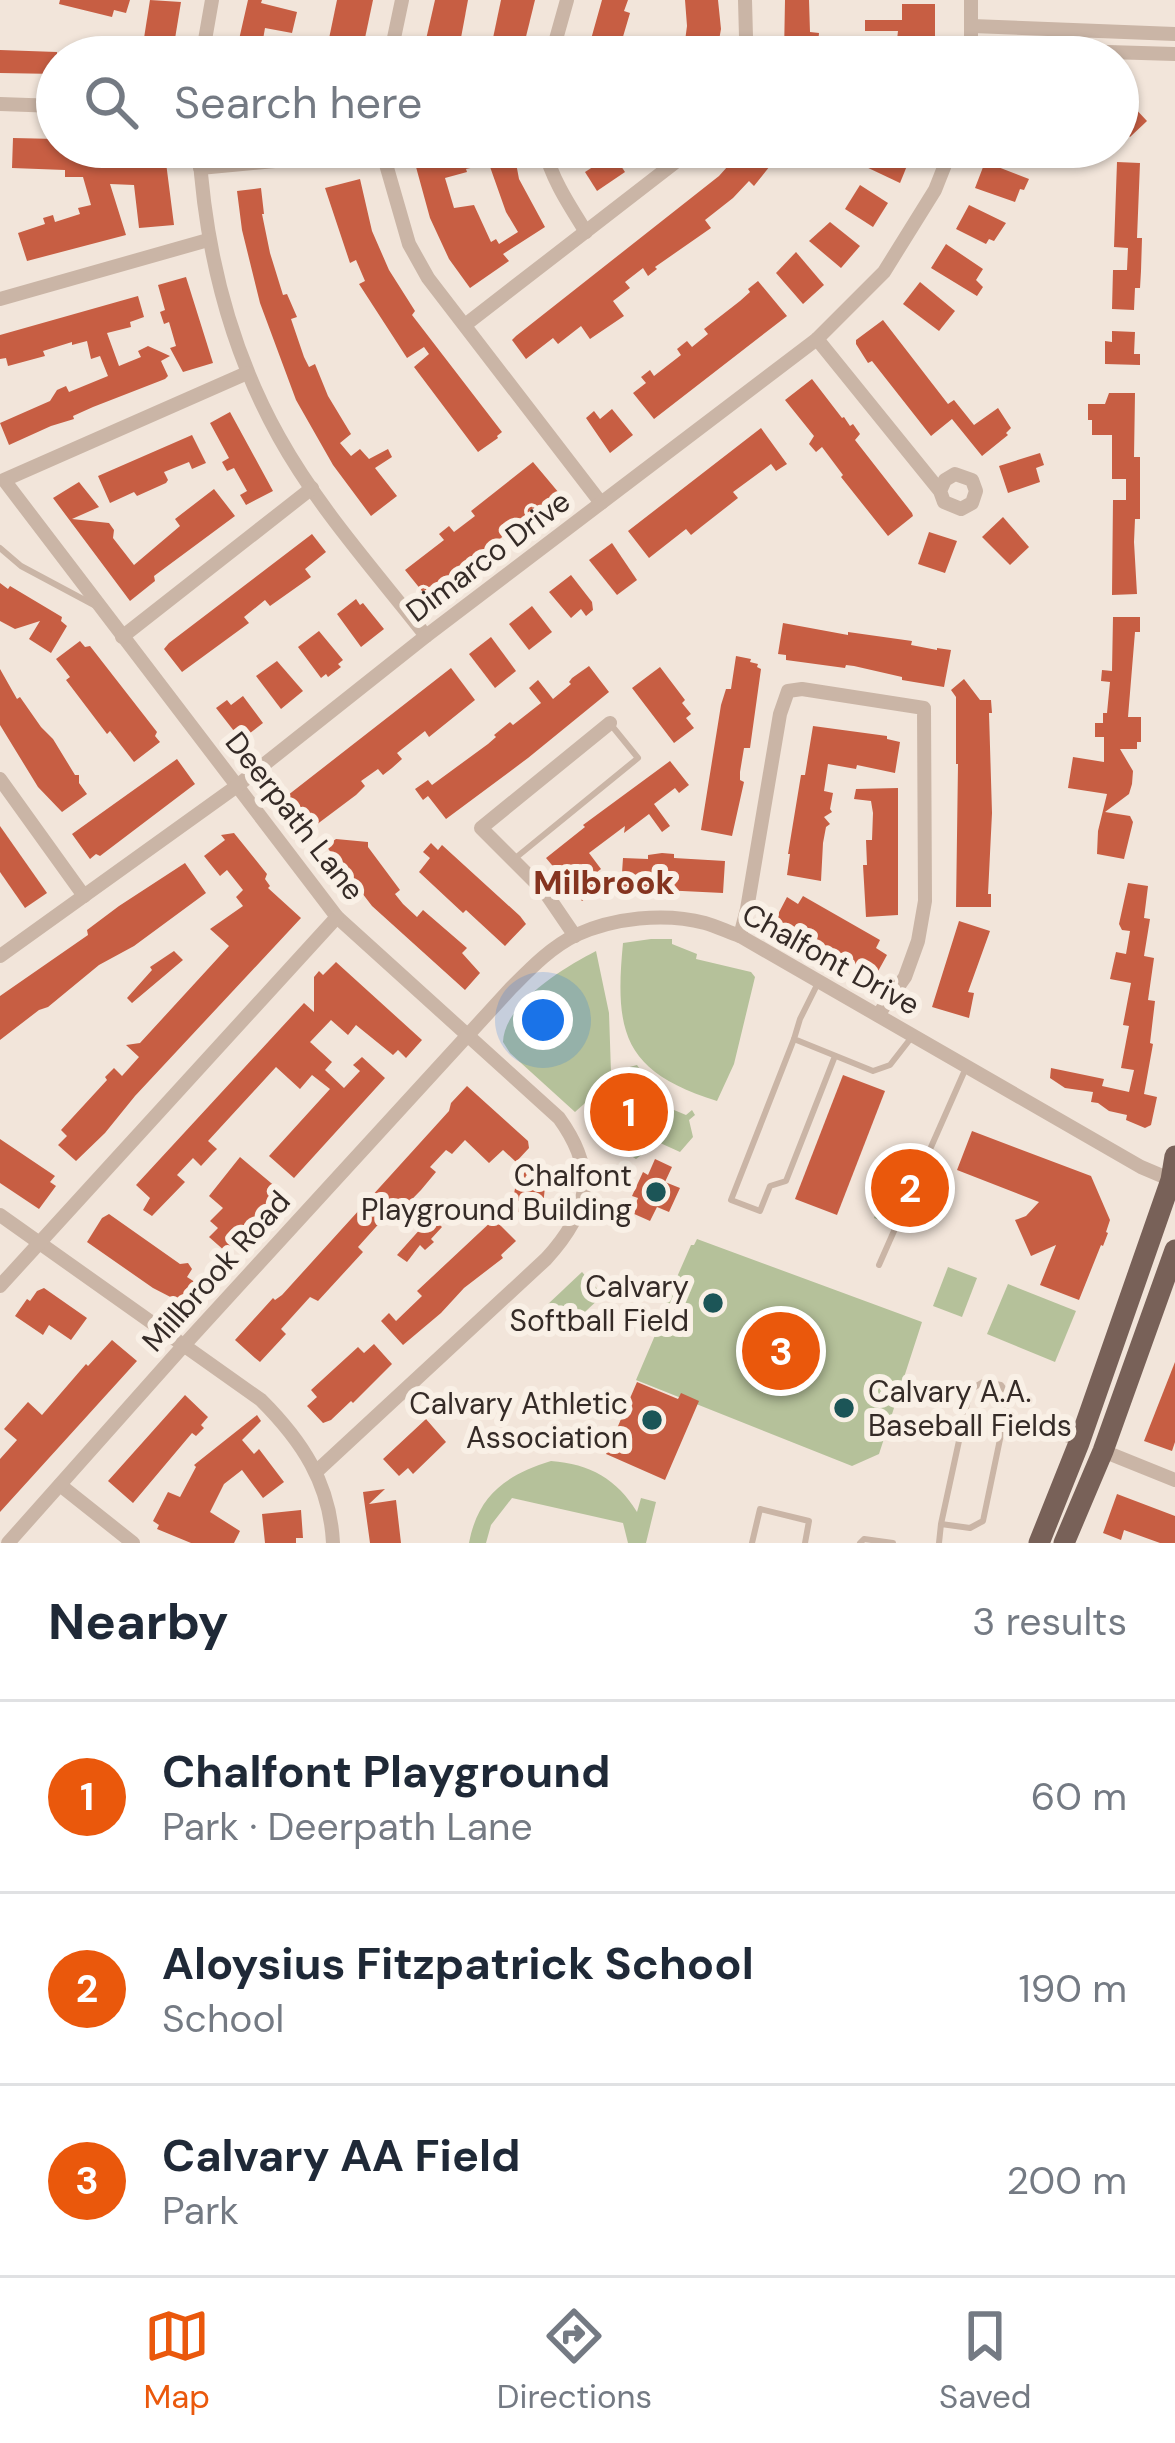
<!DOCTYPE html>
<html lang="en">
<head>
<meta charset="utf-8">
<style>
	:root { --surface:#fff; --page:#f2f2f3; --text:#1f2937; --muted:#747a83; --line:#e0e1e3; --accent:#ea580c }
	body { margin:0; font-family:"DM Sans",sans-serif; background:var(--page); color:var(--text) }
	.you { position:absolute; left:543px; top:1020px; width:42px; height:42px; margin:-30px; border:9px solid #fff; border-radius:50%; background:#1a73e8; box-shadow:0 0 0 18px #1a73e833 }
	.badge { display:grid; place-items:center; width:78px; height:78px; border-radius:50%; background:var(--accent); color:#fff; font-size:39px; font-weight:700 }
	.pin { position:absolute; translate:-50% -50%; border:6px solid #fff; box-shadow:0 3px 12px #0006 }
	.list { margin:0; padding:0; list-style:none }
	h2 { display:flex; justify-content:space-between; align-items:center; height:156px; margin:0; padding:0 48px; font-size:51px }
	h2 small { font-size:39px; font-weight:400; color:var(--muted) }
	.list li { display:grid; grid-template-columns:78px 1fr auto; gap:36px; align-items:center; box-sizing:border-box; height:192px; padding:0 48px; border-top:3px solid var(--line) }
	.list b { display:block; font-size:45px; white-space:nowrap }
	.list p { margin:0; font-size:39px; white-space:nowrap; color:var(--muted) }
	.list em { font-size:39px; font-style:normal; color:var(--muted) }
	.icon { flex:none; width:66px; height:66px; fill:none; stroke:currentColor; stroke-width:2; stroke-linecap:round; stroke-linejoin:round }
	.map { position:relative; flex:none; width:1175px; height:1543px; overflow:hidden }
	.search { position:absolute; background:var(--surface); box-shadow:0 3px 9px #0004; left:36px; right:36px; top:36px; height:132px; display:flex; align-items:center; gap:30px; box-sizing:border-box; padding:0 42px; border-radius:66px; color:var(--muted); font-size:45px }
	.sheet { height:732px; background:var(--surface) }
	nav { display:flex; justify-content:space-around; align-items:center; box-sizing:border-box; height:168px; border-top:3px solid var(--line); background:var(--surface); font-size:33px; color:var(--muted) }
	nav a { display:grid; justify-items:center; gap:6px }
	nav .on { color:var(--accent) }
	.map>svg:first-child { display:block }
	.green { fill:#b5c19a }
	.building { fill:#c75e43; fill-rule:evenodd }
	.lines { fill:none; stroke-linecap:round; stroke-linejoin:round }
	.service { stroke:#cab5a6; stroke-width:6 }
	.minor { stroke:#cab5a6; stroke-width:14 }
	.primary { stroke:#786158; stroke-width:21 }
	.poi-dot { fill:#1c5557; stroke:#f9f0e6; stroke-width:4.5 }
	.labels { text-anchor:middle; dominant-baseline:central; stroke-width:12; stroke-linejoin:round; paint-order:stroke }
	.street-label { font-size:30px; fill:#352b27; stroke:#f9f0e6 }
	.poi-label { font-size:30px; fill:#352b27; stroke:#f9f0e6; text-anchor:end }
	.neighbourhood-label { font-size:33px; font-weight:bold; fill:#85341f; stroke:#f9f0e6 }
</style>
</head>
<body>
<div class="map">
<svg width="1175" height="1543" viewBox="0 0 1175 1543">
	<rect width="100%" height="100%" fill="#f2e5da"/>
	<g class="green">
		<path d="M651 939H672V944L697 954 696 959 751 972 755 977 734 1064 717 1101C625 1072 614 1035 623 943Z"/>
		<path d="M596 951 609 1013 611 1072 637 1065 647 1079V1095L662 1112 674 1110 686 1115 692 1110 695 1115 689 1120 693 1137 680 1152 658 1142H644V1153L636 1159 628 1154 626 1147 612 1146 600 1129 599 1114 588 1107 593 1096 575 1112 510 1053 503 1042C504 1004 563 968 596 951Z"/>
		<path d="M887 1183 924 1197 910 1232 874 1218Z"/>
		<path d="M697 1239 922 1322 879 1454 852 1466 636 1380 659 1326 656 1325 691 1245H694Z"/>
		<path d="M948 1267 977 1278 962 1317 933 1306Z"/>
		<path d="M582 1272 603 1295 568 1328 547 1305Z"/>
		<path d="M1008 1284 1076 1311 1055 1362 987 1334Z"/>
		<path d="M551 1461C590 1464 617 1479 637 1512L641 1498 656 1502 646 1543H628L623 1523 512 1498 491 1525 486 1543H469C478 1495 506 1475 551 1461Z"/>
	</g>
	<g class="building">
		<path d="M60 0H130L126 13 114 10 112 17 59 4Z"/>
		<path d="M150 0 181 2 172 57H141Z"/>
		<path d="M248 0H262L261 3 297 12 292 33 265 28 260 57H235Z"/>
		<path d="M337 0H373L361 57H334L326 53Z"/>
		<path d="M435 0H468L458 54 455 57H422Z"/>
		<path d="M501 0H535L521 57H489Z"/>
		<path d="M602 0H628L624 11 630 13 617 57H586Z"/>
		<path d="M685 0H718L721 29 716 57 693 55 695 43 685 41 687 26Z"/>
		<path d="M785 0H809L810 32 819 33 818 44 809 43 807 56 784 54Z"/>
		<path d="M902 4H935V57H895L898 31H865V20H902Z"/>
		<path d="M0 50 57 52V74L0 73Z"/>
		<path d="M1124 89 1135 101 1131 104 1147 121 1130 137 1118 124V95Z"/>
		<path d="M13 138 57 139V147H164L174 225 139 228 134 185 110 184 126 235 27 261 18 233 45 224 43 218 53 215 55 222 80 214 78 208 91 205 83 177H65V170L12 168Z"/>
		<path d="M415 147H475V150L513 147 519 179 545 227 503 254 509 261 470 288 449 259 430 218 416 167ZM489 164 506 212 518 232 499 244 496 239 491 242 474 205 454 208 445 178 467 172 466 169Z"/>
		<path d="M745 147H785L754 186 749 181 733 198 705 220 711 228 655 267 657 269 648 276 643 268 625 282 630 288 613 301 624 316 590 339 581 326 558 344 553 338 526 359 512 340 516 336 719 176Z"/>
		<path d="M870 147H889L911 156 900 183 862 165Z"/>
		<path d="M613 154 625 172 597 191 585 172Z"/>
		<path d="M985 162 1029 179 1024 190 1020 189 1015 202 975 188Z"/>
		<path d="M1117 162 1140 163 1137 238H1142L1141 271 1140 288H1135L1134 310 1112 309 1113 270H1127L1128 248 1114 247Z"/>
		<path d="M360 179 372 231 389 270 415 311 412 315 502 432 497 436 498 438 478 452 414 367 429 354 424 347 407 358 359 284 365 281 356 260 350 263 325 188Z"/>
		<path d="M860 185 888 203 873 227 845 209Z"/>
		<path d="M261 188 264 214H262L270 253 283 295 287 294 297 317 291 319 304 357 309 367 315 364 328 396 351 434 340 443 351 456 360 449 369 459 388 449 392 457 375 468 397 496 371 516 333 465 296 400 260 303 242 230 237 191Z"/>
		<path d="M969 205 1006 223 994 241 989 239 986 244 956 229Z"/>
		<path d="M830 222 860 246 841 268 809 241Z"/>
		<path d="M946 244 983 269 976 280 983 287 977 296 931 268Z"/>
		<path d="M796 252 824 285 803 304 776 273Z"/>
		<path d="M186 277 213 363 183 372 170 348 176 346 169 322 164 324 160 312 165 310 158 285Z"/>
		<path d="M758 281 787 316 654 419 633 393 646 383 641 377 650 370 654 376 681 355 677 349 687 341 692 347 708 334 704 329 740 301 750 292 748 289Z"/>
		<path d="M920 282 955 311 939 331 903 304Z"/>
		<path d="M138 296 144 317 130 322 131 327 107 333 119 366 141 357 138 351 148 346 170 356 161 361 168 376 165 379 93 407 73 416 74 419 51 426 9 445 0 423 50 401 57 390 66 386 69 392 108 376 100 356 91 359 87 341 72 345V342L43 351 45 356 8 366 6 358 0 359V335Z"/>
		<path d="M883 320 948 404 954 400 974 425 998 408 1011 428 1006 433 1008 435 982 456 952 419 931 436 872 361 868 363 856 344V340Z"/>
		<path d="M1112 331 1135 332 1134 354H1140V365L1105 364V354H1112H1105V341L1112 342Z"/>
		<path d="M812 379 842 418 844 417 850 426 853 424 860 434 855 440 912 513 913 516 888 536 841 477 843 475 822 447 816 452 809 444 814 436 785 400Z"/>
		<path d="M1109 393H1135L1134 457H1140V519H1135L1134 542 1137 594 1112 595 1113 500H1126V479H1112V435H1092V420H1088V404H1105Z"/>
		<path d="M612 409 633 435 610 453 586 418 594 411 600 419Z"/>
		<path d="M230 412 273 491 246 505 240 495 247 491 234 468 227 471 222 462 229 458 210 423Z"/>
		<path d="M761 428 787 464 776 471 771 464 733 492 738 498 701 527 691 535 686 529 649 558 628 531Z"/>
		<path d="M192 435 206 463 192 469 189 462 164 472 168 480 166 483 137 496 134 492 110 503 98 476Z"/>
		<path d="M1040 453 1044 465 1036 468 1040 482 1008 493 999 466Z"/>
		<path d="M533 462 559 493 426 596 405 570 444 540 439 534 449 526 454 532 475 516 471 511Z"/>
		<path d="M79 482 99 507 72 519 109 523 114 530 113 538 134 565 180 526 175 519 214 489 235 516 154 576 155 581 130 601 53 498Z"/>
		<path d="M1003 517 1029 547 1010 565 982 537Z"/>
		<path d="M929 532 957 541 945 573 918 564Z"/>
		<path d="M312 534 326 552 305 569 311 577 270 606 265 600 244 617 249 623 182 672 164 649 169 643Z"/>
		<path d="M612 543 637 580 617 595 589 560Z"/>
		<path d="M571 575 592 602 593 610 586 616 581 609 571 618 549 592Z"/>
		<path d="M0 583 8 589 10 586 62 617 61 621 67 626 51 653 29 639 40 621 15 629 0 621Z"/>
		<path d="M356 599 360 605 363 603 384 629 361 647 337 614Z"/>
		<path d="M532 606 552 632 529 650 509 624Z"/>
		<path d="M1113 617H1140V632H1135L1128 717H1141V742H1137V749H1120L1133 771 1132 784 1129 794 1105 812 1130 816 1133 822 1124 859 1097 854 1098 831 1107 794 1068 788 1073 757 1104 762V737H1095V723H1103V713H1107L1110 682 1101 681 1102 670 1112 671Z"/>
		<path d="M783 623 848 635V632L912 641 911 645 937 650V648L951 650 944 687 902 680V677L854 666 846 665 845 668 786 660V655L778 654Z"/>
		<path d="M319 631 343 660 338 664 341 667 328 677 326 674 321 678 298 647Z"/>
		<path d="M491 637 516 671 495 688 469 654Z"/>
		<path d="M80 641 85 647 90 646 157 732 155 736 160 742 134 762 110 731 107 734 66 680 70 677 56 659Z"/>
		<path d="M736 656 751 659 750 662 758 664 757 667 761 669 750 748H744L740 772V780L744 782 732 836 701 830 721 705 726 689H731Z"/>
		<path d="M277 661 303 691 281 709 256 676Z"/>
		<path d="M589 666 609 692 528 758 446 819 428 796 423 800 415 789 428 780 432 785 488 744 496 737 494 735 510 722 513 725 541 703 529 688 538 680 553 699 571 684 569 682 572 678Z"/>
		<path d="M660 667 685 700 682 703 691 714 686 718 694 728 674 743 632 688Z"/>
		<path d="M451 668 475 700 429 737 425 731 397 753 402 759 392 768 383 775 378 769 361 781 365 786 356 795 308 831 283 799Z"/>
		<path d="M0 669 17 699 20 697 41 727 53 739 75 775H79V783L87 794 62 812 38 787 0 725Z"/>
		<path d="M964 679 980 700H991L992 713H989L992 813 988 894H991V907H956L958 764H956V697L951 690Z"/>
		<path d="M243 696 263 723 241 740 216 708 227 700 231 705Z"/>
		<path d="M813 726 887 736V739L900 742 895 773 857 765 856 769 828 764 824 791 833 793 830 809 832 812 824 817 830 824 826 827 823 843 821 881 787 875 790 854H788L801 775H805Z"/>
		<path d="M177 759 195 784 100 856 96 854 90 859 72 834Z"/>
		<path d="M670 761 689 785 679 793 675 788 654 804 670 826 662 832 649 814 624 833 625 826 589 853 601 869 593 875 602 886 582 901 546 858 585 827 583 825Z"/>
		<path d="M898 788V915L866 917 863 865H867L866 840H872L873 813 871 801 854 799 856 789Z"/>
		<path d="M0 826 47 893 25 908 0 872Z"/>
		<path d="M234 833 267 874 265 879 270 886 268 888 301 918 135 1096 105 1133 76 1161 58 1145 67 1136 61 1130 107 1080 105 1077 114 1068 122 1076 139 1057 126 1045 140 1043 229 946 210 929 243 906 236 897 243 890 227 870 220 876 204 856 225 840 221 835Z"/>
		<path d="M336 839 368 842V847L400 890 395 894 403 904 417 917 423 910 467 948 462 953 480 973 465 990 372 906 326 846Z"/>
		<path d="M431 843 438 850 442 845 520 916 526 924 505 946 466 910 463 913 419 872 430 858 423 852Z"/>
		<path d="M662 853 674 854V858L725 861 723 893 621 888 623 858 648 859V855Z"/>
		<path d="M185 863 206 893 134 946 99 965 48 1007 39 1010 0 1040V996L88 935 87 930 119 906Z"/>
		<path d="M1128 883 1148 886 1144 918 1150 919 1144 956 1154 958 1148 1000 1155 1001 1150 1043 1153 1044 1144 1094 1157 1097 1151 1125 1145 1128 1126 1120 1127 1115 1109 1111 1098 1103 1091 1102 1093 1092 1065 1088 1050 1078 1051 1068 1104 1079 1102 1086 1129 1092 1134 1070 1121 1068 1129 1026 1123 1025 1131 983 1110 979 1116 952 1126 954 1130 931 1122 930 1119 924Z"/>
		<path d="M803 896 880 940 876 948 887 955 876 975 867 970 866 972 775 920 787 897 798 904Z"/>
		<path d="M959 921 990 931 968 992 974 993 969 1018 932 1007Z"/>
		<path d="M174 951 183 960 132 1003 127 998 152 970 150 967Z"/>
		<path d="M336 962 422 1040 406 1058 398 1050 393 1055 356 1025 348 1035 331 1020 310 1042 332 1062 325 1070 344 1088 360 1071 353 1065 362 1057 385 1078 294 1178 269 1156 330 1089 312 1075 300 1089 276 1067 208 1141 217 1149 213 1153 201 1166 193 1158 177 1175 185 1182 152 1216 143 1210 150 1198 136 1185 304 1003 314 1012V977L319 971 323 975Z"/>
		<path d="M843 1075 885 1091 837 1215 795 1199Z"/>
		<path d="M467 1086 528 1141 529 1148 516 1162 503 1150 489 1163 465 1140 452 1154 446 1150 430 1167 436 1172 421 1190 389 1223 384 1218 358 1247 363 1252 318 1301 310 1297 281 1329 286 1334 260 1362 255 1358 235 1340 273 1298 275 1300 282 1295 449 1111 451 1103Z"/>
		<path d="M972 1131 1091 1176 1110 1220 1106 1232 1108 1233 1103 1246 1101 1245 1079 1300 1040 1285 1056 1245 1031 1256 1015 1220 1026 1216 1039 1202 957 1170Z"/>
		<path d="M0 1139 55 1176 50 1182 56 1186 39 1209 0 1183Z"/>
		<path d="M240 1157 283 1193 226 1252 209 1237 218 1228 210 1221 223 1208 209 1196Z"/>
		<path d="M655 1159 672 1167 665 1182 680 1188 669 1212 657 1207 650 1221 632 1213 638 1198 632 1196 643 1172 648 1175Z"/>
		<path d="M519 1165 547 1168 542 1215 518 1212 520 1201 513 1200Z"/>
		<path d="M109 1214 180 1264 188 1263 192 1269 187 1277 198 1284 184 1304 153 1288 87 1242 102 1218Z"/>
		<path d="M431 1217 442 1227 431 1239 434 1242 425 1250 420 1245 407 1262 397 1255Z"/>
		<path d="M494 1219 516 1241 501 1255 503 1258 464 1288 441 1313 403 1345 381 1321 389 1313 396 1321 422 1296 417 1291Z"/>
		<path d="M44 1288 87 1318 71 1340 49 1325 43 1335 15 1316 27 1299 30 1301 37 1291Z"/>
		<path d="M112 1340 137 1361 0 1512V1459L17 1440 4 1429 28 1402 42 1415 86 1364 88 1366Z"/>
		<path d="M374 1344 392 1364 353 1403 351 1401 331 1420 323 1423 307 1406 317 1397 311 1390 358 1347 364 1353Z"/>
		<path d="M1175 1362V1442L1172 1451 1144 1441Z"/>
		<path d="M637 1382 678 1399 681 1393 699 1401 665 1480 606 1454Z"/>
		<path d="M185 1395 208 1417 201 1425 204 1428 196 1436 192 1433 133 1503 108 1481Z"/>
		<path d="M257 1415 261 1421 242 1440 254 1454 259 1449 284 1482 263 1498 242 1470 224 1484 210 1512 240 1531 234 1543H191L157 1529 159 1525 153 1521 168 1492 180 1497 196 1467 194 1465Z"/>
		<path d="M426 1419 446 1442 413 1474 408 1468 399 1476 383 1459Z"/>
		<path d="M385 1489 369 1504 396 1500 401 1543H370L363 1492Z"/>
		<path d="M1117 1494 1175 1516V1543H1160L1124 1530 1121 1540 1103 1533Z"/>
		<path d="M301 1510 303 1538H296V1543H265L262 1514Z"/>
	</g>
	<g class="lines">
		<g class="service">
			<path d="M0 548 21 566 94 605"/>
			<path d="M513 860 638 758 612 726"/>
			<path d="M817 985 800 1019 794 1039 873 1071 890 1065 911 1038"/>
			<path d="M794 1039 731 1200 760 1211 770 1186 786 1181 835 1056"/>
			<path d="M879 1265 965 1070"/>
			<path d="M1006 1419 1071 1441"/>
			<path d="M752 1543 760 1509 809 1521 805 1543"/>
			<path d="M860 1543 864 1539 893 1543"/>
			<path d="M939 1543 941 1524 970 1390 983 1382 1001 1385 1009 1396 983 1521 970 1528 941 1524"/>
		</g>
		<g class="minor">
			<path d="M972 26 1175 34"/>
			<path d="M972 48 1175 54"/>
			<path d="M971 55V0"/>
			<path d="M202 57 212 0"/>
			<path d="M390 57 402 0"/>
			<path d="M551 57 567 0"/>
			<path d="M742 57 746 37 745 0"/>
			<path d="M0 104 57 106"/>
			<path d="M199 147C205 248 229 347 279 437 319 509 376 572 426 636"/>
			<path d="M381 147 409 244 428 278 601 503"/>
			<path d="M544 147C551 178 569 205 586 232"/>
			<path d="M200 168 381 151"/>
			<path d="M0 299 208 240"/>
			<path d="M465 325 695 147"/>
			<path d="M817 339 940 491 944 502 961 509 972 503 976 491 972 480 955 474 945 480 940 491"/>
			<path d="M247 373 4 480 337 917 559 1118C598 1172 590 1211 546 1259L317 1471"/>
			<path d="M122 637 312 488"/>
			<path d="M0 779 84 896"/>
			<path d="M575 936 545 892 481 828 610 723"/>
			<path d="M740 936 747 909 780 714 788 691 802 689 924 708 925 901 918 941 905 977 878 1015"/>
			<path d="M0 956 237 786 426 636 817 339 884 272 935 190 952 147"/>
			<path d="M0 1215 261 1400C302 1441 330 1483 333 1543"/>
			<path d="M0 1286 337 917"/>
			<path d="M1103 1451 1175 1480"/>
			<path d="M60 1485 133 1543"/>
			<path d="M8 1543 185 1344 511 988C530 969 551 947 576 935 613 918 664 912 705 923 716 926 728 932 740 936L1141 1167 1174 1181"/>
		</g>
		<g class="primary">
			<path d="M1039 1543 1079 1443 1171 1180 1175 1156"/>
			<path d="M1064 1543 1103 1451 1175 1250"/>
		</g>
	</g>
	<g class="poi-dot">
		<circle cx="656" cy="1192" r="12"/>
		<circle cx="713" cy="1303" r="12"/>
		<circle cx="844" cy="1408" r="12"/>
		<circle cx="652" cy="1420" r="12"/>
	</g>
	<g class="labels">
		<g class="street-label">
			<text transform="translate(488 556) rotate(-37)">Dimarco Drive</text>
			<text transform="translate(295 816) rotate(52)">Deerpath Lane</text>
			<text transform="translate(831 959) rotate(29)">Chalfont Drive</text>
			<text transform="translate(216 1271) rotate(-48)">Millbrook Road</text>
		</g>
		<g class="poi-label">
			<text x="632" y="1175">Chalfont<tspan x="632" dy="34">Playground Building</tspan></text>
			<text x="689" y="1286">Calvary<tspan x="689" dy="34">Softball Field</tspan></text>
			<text x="868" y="1391" text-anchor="start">Calvary A.A.<tspan x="868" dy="34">Baseball Fields</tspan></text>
			<text x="628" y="1403">Calvary Athletic<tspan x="628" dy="34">Association</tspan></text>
		</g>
		<g class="neighbourhood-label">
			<text x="604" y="882">Milbrook</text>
		</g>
	</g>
</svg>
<div class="you"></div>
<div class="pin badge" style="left:629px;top:1112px">1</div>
<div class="pin badge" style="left:910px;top:1188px">2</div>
<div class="pin badge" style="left:781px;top:1351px">3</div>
<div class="search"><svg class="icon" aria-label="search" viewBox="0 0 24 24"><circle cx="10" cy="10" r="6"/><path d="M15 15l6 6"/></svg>Search here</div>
</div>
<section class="sheet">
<h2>Nearby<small>3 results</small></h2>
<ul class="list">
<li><span class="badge">1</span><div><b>Chalfont Playground</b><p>Park · Deerpath Lane</p></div><em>60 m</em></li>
<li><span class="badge">2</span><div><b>Aloysius Fitzpatrick School</b><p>School</p></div><em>190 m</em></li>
<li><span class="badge">3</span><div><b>Calvary AA Field</b><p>Park</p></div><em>200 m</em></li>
</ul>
</section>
<nav>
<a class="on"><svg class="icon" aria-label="map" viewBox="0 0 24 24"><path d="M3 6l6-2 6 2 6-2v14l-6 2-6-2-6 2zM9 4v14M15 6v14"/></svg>Map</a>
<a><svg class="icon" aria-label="directions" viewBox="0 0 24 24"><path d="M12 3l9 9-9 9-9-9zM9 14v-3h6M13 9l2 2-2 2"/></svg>Directions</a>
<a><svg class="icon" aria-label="saved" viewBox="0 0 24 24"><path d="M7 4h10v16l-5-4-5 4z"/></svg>Saved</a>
</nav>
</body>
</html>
